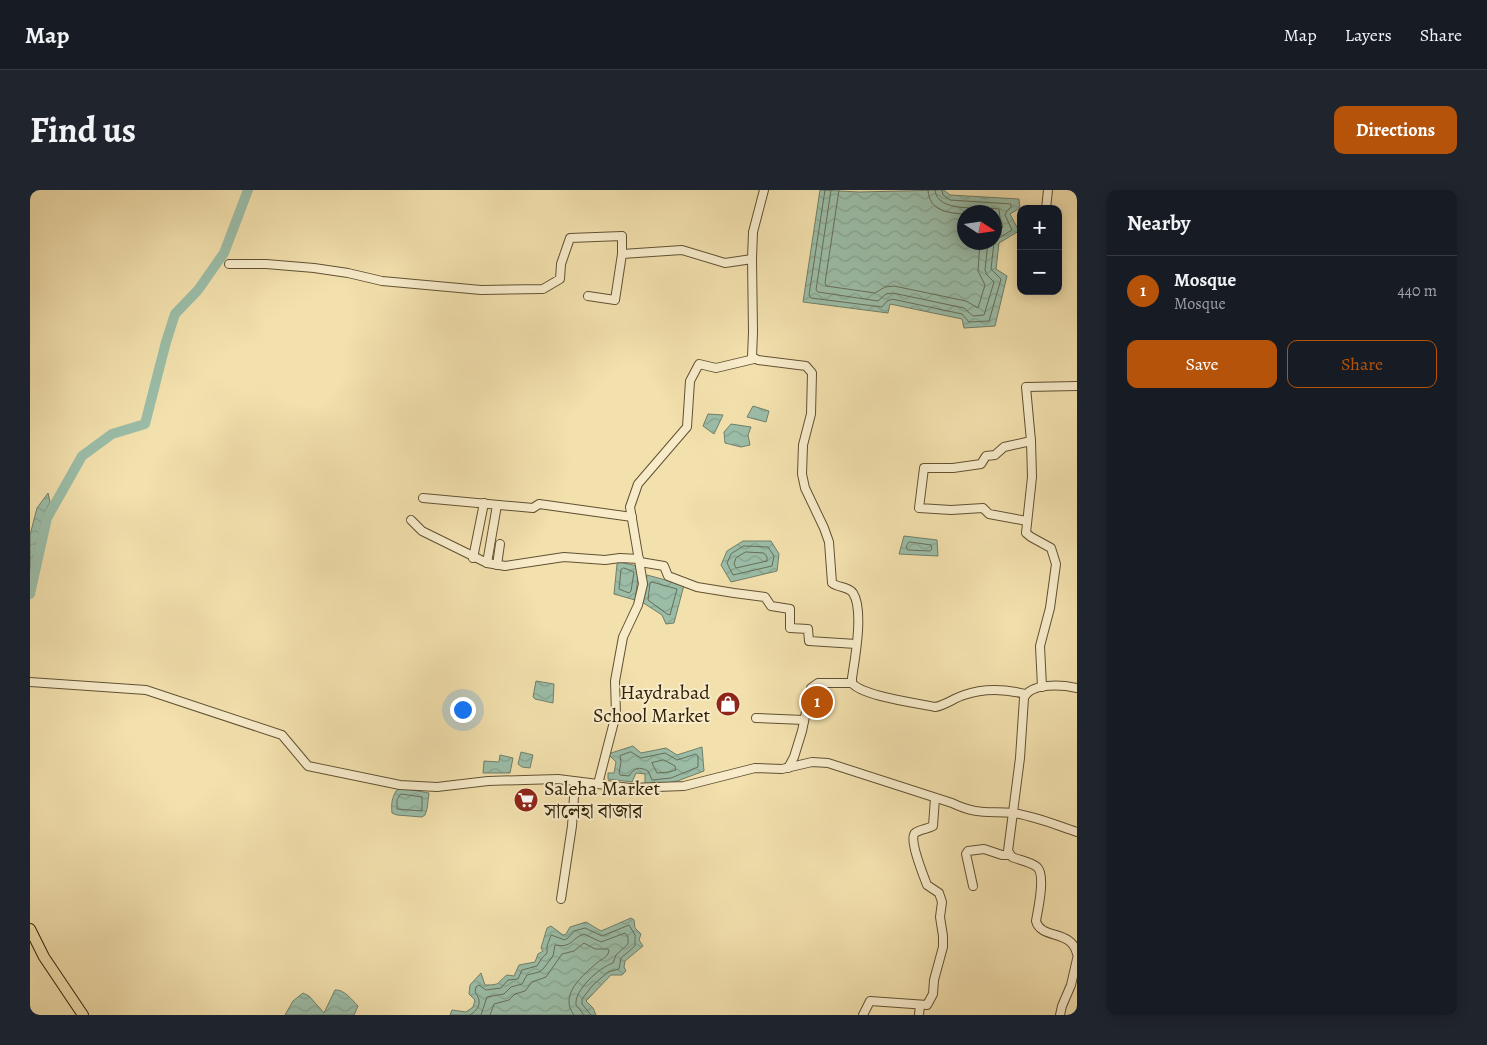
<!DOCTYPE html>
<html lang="en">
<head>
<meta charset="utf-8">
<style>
	:root { --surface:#171b24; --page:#20242c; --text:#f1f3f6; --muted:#9ea1a6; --line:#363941; --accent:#b45309 }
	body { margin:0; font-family:Alegreya,"Noto Serif Bengali",serif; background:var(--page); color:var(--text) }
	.controls { position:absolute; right:15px; top:15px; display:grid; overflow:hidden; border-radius:10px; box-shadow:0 2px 12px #0003 }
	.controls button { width:45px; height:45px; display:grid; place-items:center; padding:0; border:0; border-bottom:1px solid var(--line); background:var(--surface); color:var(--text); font:25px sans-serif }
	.compass { position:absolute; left:927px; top:15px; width:45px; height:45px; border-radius:50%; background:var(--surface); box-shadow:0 2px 12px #0003; rotate:102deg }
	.you { position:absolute; left:432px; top:519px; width:18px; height:18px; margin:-12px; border:4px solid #fff; border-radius:50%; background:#1a73e8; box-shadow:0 0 0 8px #1a73e833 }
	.badge { display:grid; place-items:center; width:32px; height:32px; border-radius:50%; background:var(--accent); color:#fff; font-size:16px; font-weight:700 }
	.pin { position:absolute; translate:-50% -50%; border:2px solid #fff; box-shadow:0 1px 5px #0006 }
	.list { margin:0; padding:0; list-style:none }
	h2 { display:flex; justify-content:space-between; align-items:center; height:65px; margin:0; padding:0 20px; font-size:21px }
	h2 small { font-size:16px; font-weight:400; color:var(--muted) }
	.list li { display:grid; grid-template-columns:32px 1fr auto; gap:15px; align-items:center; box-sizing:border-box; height:70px; padding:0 20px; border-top:1px solid var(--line) }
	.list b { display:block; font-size:19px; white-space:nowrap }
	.list p { margin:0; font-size:16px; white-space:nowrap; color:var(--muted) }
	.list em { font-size:16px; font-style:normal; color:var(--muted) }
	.actions { display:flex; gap:10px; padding:15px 20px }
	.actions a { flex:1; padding:11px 0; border:1px solid var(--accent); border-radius:10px; text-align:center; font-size:18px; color:var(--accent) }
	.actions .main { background:var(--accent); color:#fff }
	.map { position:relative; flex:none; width:1047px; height:825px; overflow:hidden; border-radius:10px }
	header { display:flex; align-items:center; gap:30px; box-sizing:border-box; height:70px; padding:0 25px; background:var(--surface); border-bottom:1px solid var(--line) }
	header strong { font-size:24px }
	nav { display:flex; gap:28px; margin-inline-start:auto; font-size:18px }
	.intro { display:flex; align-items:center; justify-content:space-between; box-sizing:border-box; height:120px; padding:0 30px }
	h1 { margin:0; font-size:35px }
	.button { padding:12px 22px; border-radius:10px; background:var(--accent); color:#fff; font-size:18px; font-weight:700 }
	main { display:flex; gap:30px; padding:0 30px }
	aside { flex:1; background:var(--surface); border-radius:10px; box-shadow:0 2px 12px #0003 }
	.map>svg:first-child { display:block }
	.water { fill:url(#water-waves); stroke:#717f68; fill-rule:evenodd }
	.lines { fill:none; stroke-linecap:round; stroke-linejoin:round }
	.shore { stroke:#666f58; stroke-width:1 }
	.river { stroke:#9bbda8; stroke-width:10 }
	.minor-casing { stroke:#615132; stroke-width:10 }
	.major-casing { stroke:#312109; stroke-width:12 }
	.minor { stroke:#f7ebca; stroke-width:8 }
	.major { stroke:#f2e0ad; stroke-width:10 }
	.labels { text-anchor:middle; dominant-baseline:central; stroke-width:4; stroke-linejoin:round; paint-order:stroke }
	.poi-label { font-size:20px; fill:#312109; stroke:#f7ebca; text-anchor:end }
</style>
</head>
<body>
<header>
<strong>Map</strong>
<nav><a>Map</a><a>Layers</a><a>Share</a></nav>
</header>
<div class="intro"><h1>Find us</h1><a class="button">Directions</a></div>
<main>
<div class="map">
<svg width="1047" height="825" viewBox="0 0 1047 825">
	<defs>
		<pattern id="water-waves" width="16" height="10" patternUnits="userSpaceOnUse" patternTransform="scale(1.25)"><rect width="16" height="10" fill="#9bbda8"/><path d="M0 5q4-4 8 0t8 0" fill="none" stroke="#86a28f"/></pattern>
	</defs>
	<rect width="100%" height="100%" fill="#f2e0ad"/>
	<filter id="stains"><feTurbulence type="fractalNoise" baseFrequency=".004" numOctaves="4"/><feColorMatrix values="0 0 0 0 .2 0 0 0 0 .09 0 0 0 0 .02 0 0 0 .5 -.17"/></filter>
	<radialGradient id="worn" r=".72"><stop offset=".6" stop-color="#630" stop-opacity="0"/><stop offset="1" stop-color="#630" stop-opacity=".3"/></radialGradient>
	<g class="water">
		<path d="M790 0 829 2 914 0 920 5 989 9 990 18 980 24 989 41 969 53 966 79 977 86 965 136 934 138 932 129 860 114 858 123 773 112ZM934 22H964V52H934Z"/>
		<path d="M723 216 739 221 736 232 717 227Z"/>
		<path d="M678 224 693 225 684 244 673 236Z"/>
		<path d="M701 234 721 237 718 245 720 255 711 257 695 253 694 242Z"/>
		<path d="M18 303 20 312 13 326 3 371 0 400V345L7 318Z"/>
		<path d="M874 346 907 350 908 366 869 364Z"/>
		<path d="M713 351H741L749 364 747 381 701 392 691 375 697 361Z"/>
		<path d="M590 372 607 376 609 380 605 410 584 404 587 374Z"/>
		<path d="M617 385 654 395 644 433 636 434 632 425 612 412Z"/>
		<path d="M506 491 524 494 523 513 505 509 503 507Z"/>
		<path d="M603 556 611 563 636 558 647 565 672 557 674 581 642 593 615 596V584L606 583 602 592 578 589V583H584L586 572 578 564Z"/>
		<path d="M491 562 503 565 500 578 492 577 488 574Z"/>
		<path d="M470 565 483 568 480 583H453L454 571 469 572Z"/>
		<path d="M371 598 399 603 397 619 395 625 392 627 367 625 362 623C361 614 362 608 366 601Z"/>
		<path d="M601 728 604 730 605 738 611 744 609 750 613 756 595 771 594 777 596 781 592 785H581L556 811 563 818 566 825H420L422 820 436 822 443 817 445 810 439 804 440 795 451 783 455 795C472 795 466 793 477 785L484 786 489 775 505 772 508 764 513 761 511 758 517 738 521 736 533 745 536 744 540 737 556 732 571 741Z"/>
		<path d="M305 800C314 799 322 810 328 816L324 825H255L263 811 273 803 279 806 294 823Z"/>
	</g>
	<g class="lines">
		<g class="shore">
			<path d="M795 0 779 105 781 108 852 117 857 111 862 109 932 124 939 132 959 131 971 89 961 79 964 52"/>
			<path d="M801 0 786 100 788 102 848 111 856 104 863 103 934 118 943 126 954 125 964 92 957 85 955 80 958 52"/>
			<path d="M809 0 795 93 796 96 845 103 855 97 864 96 936 111 948 118 955 95 948 81 950 52"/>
			<path d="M898 0C899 21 918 23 934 24"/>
			<path d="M905 0C907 24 951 16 969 19L970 28 973 37 964 43"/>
			<path d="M912 0 913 5 920 10 981 14V17L977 21 975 25 982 40 964 51"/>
			<path d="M880 352 901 355 902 359 900 361 878 360 876 357 878 353Z"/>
			<path d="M714 356 738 357 744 366 742 376 703 385 697 373 701 364Z"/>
			<path d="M716 362 734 363 737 367V371L706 378 704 374 706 368Z"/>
			<path d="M594 378 604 382 601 401 599 403 589 399 591 380Z"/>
			<path d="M622 392 647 399 640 425 637 424 618 410 620 393Z"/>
			<path d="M601 562 611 568 635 563 647 570 666 564 668 566V577L641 588 622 590 618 581C609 576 604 578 599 586L590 585 589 583 591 572 590 566Z"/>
			<path d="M634 570 645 576 646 580 639 582 627 583 622 573Z"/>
			<path d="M371 604 392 607V621L367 619V610Z"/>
			<path d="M440 825C450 819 452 811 445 802L446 797 449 795 456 800 471 798 478 790 488 789 492 780 507 776 512 768 517 763V756L521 745 535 750 539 747 544 741 555 738 572 746 599 735 605 745V756L591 768 589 779 578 782 563 795 552 809V814L561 825"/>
			<path d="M451 825 457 807 474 804 481 797 492 794 497 785 509 782 513 779 523 766 525 755C543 758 540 749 554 744L571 752 595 743 598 747V754L586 765 583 773C570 777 544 800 546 815L554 825"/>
			<path d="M460 825 464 814 479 810 485 804 495 801 502 792 516 787 532 764 544 761 554 753 565 759H578L579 761C577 768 573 768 568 772 553 785 528 805 544 825"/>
		</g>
		<path class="river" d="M0 404 17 328 52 266 82 244 115 234 136 152 145 124 168 100 194 63 218 0"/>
		<defs>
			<g id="minor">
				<path d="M734 0 723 42 722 69 723 142 722 167 728 170 776 176 782 183 781 224 773 255 772 284 775 298 794 338 799 352 802 393C808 398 818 396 823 403 834 420 825 468 822 488V493C832 506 887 513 905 517 916 515 924 508 934 505 954 498 975 499 995 504"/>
				<path d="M1016 19 1018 0"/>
				<path d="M199 74H236L284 78 318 83 352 91 451 100 513 99 530 89 531 74 540 48 592 46V64L652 60 695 73 722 69"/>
				<path d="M558 106 585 110 592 64"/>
				<path d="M393 308 503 318 509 314 602 327"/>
				<path d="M381 330 392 341 457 373 475 376 534 367 575 370 590 368 609 369"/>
				<path d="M997 331 959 324 953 318 921 320 889 318 894 278H923L951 274 956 266 965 265 974 257 1001 251"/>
				<path d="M443 368 454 313"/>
				<path d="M610 372 634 376 638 386 667 397 704 403 735 407 741 416 760 419V438L778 439 779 451 826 454"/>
				<path d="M457 373 467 315"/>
				<path d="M467 375 470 354"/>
				<path d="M0 492 116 500 252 545 278 576 370 595 407 597 458 591 528 589 600 598 654 596 725 578 752 579 782 572 798 573 922 613C947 625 958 621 983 623 1005 626 1026 635 1047 642"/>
				<path d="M1012 497 1010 456 1020 418 1026 374 1021 358 1001 347 996 343 1002 287 1001 251 996 197 1047 196"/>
				<path d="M1047 498C1033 495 1001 492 994 508L990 568 978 661 982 667C989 670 1001 672 1007 677 1016 685 1008 719 1006 731 1011 750 1042 739 1047 764"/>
				<path d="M726 528 774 530"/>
				<path d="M758 578 764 567 772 541 781 498 788 493H822"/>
				<path d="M568 594 586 524 585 491 593 447 608 415 613 394 600 317 608 294 657 237 660 191 669 174 686 178 724 169"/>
				<path d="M943 696 936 664 938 661 954 659 972 665H979"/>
				<path d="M531 709 542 636 545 592"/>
				<path d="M833 825 840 811 897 815 903 804 904 790 913 757V746L910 727 912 712 909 703 897 695C894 687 878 648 885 643 890 639 898 639 903 636L905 608"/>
				<path d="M889 825 890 815"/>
				<path d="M1030 825 1032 816 1041 795 1047 769"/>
			</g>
			<path id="major" d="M0 739 14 767 53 825"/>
		</defs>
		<use href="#minor" class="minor-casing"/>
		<use href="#major" class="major-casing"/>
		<use href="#minor" class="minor"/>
		<use href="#major" class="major"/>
	</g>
	<defs>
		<symbol id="shop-disc" viewBox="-11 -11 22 22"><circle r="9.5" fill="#8f2418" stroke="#f7ebca"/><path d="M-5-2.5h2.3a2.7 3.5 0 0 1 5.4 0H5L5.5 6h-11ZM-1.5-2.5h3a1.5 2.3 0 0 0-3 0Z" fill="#fff"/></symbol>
		<symbol id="supermarket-disc" viewBox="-11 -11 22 22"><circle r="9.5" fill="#8f2418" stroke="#f7ebca"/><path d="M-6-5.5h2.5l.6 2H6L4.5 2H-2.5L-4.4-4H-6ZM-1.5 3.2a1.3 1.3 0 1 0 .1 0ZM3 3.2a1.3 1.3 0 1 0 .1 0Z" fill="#fff"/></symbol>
	</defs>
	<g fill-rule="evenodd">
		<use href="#shop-disc" x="684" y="500" width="28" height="28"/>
		<use href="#supermarket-disc" x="482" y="596" width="28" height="28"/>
	</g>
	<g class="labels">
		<g class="poi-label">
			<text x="680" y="502">Haydrabad<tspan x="680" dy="23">School Market</tspan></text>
			<text x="514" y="598" text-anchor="start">Saleha Market<tspan x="514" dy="23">সালেহা বাজার</tspan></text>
		</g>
	</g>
	<rect width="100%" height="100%" filter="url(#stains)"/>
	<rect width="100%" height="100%" fill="url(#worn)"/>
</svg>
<div class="controls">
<button>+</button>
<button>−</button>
</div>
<svg class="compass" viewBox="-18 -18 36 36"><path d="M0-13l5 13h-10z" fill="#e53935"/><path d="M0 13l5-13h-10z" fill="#9ea1a6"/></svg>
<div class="you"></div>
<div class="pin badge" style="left:787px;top:512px">1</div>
</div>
<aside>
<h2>Nearby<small></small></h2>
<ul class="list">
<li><span class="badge">1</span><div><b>Mosque</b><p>Mosque</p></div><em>440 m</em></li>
</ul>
<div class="actions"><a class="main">Save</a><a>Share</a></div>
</aside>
</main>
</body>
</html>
